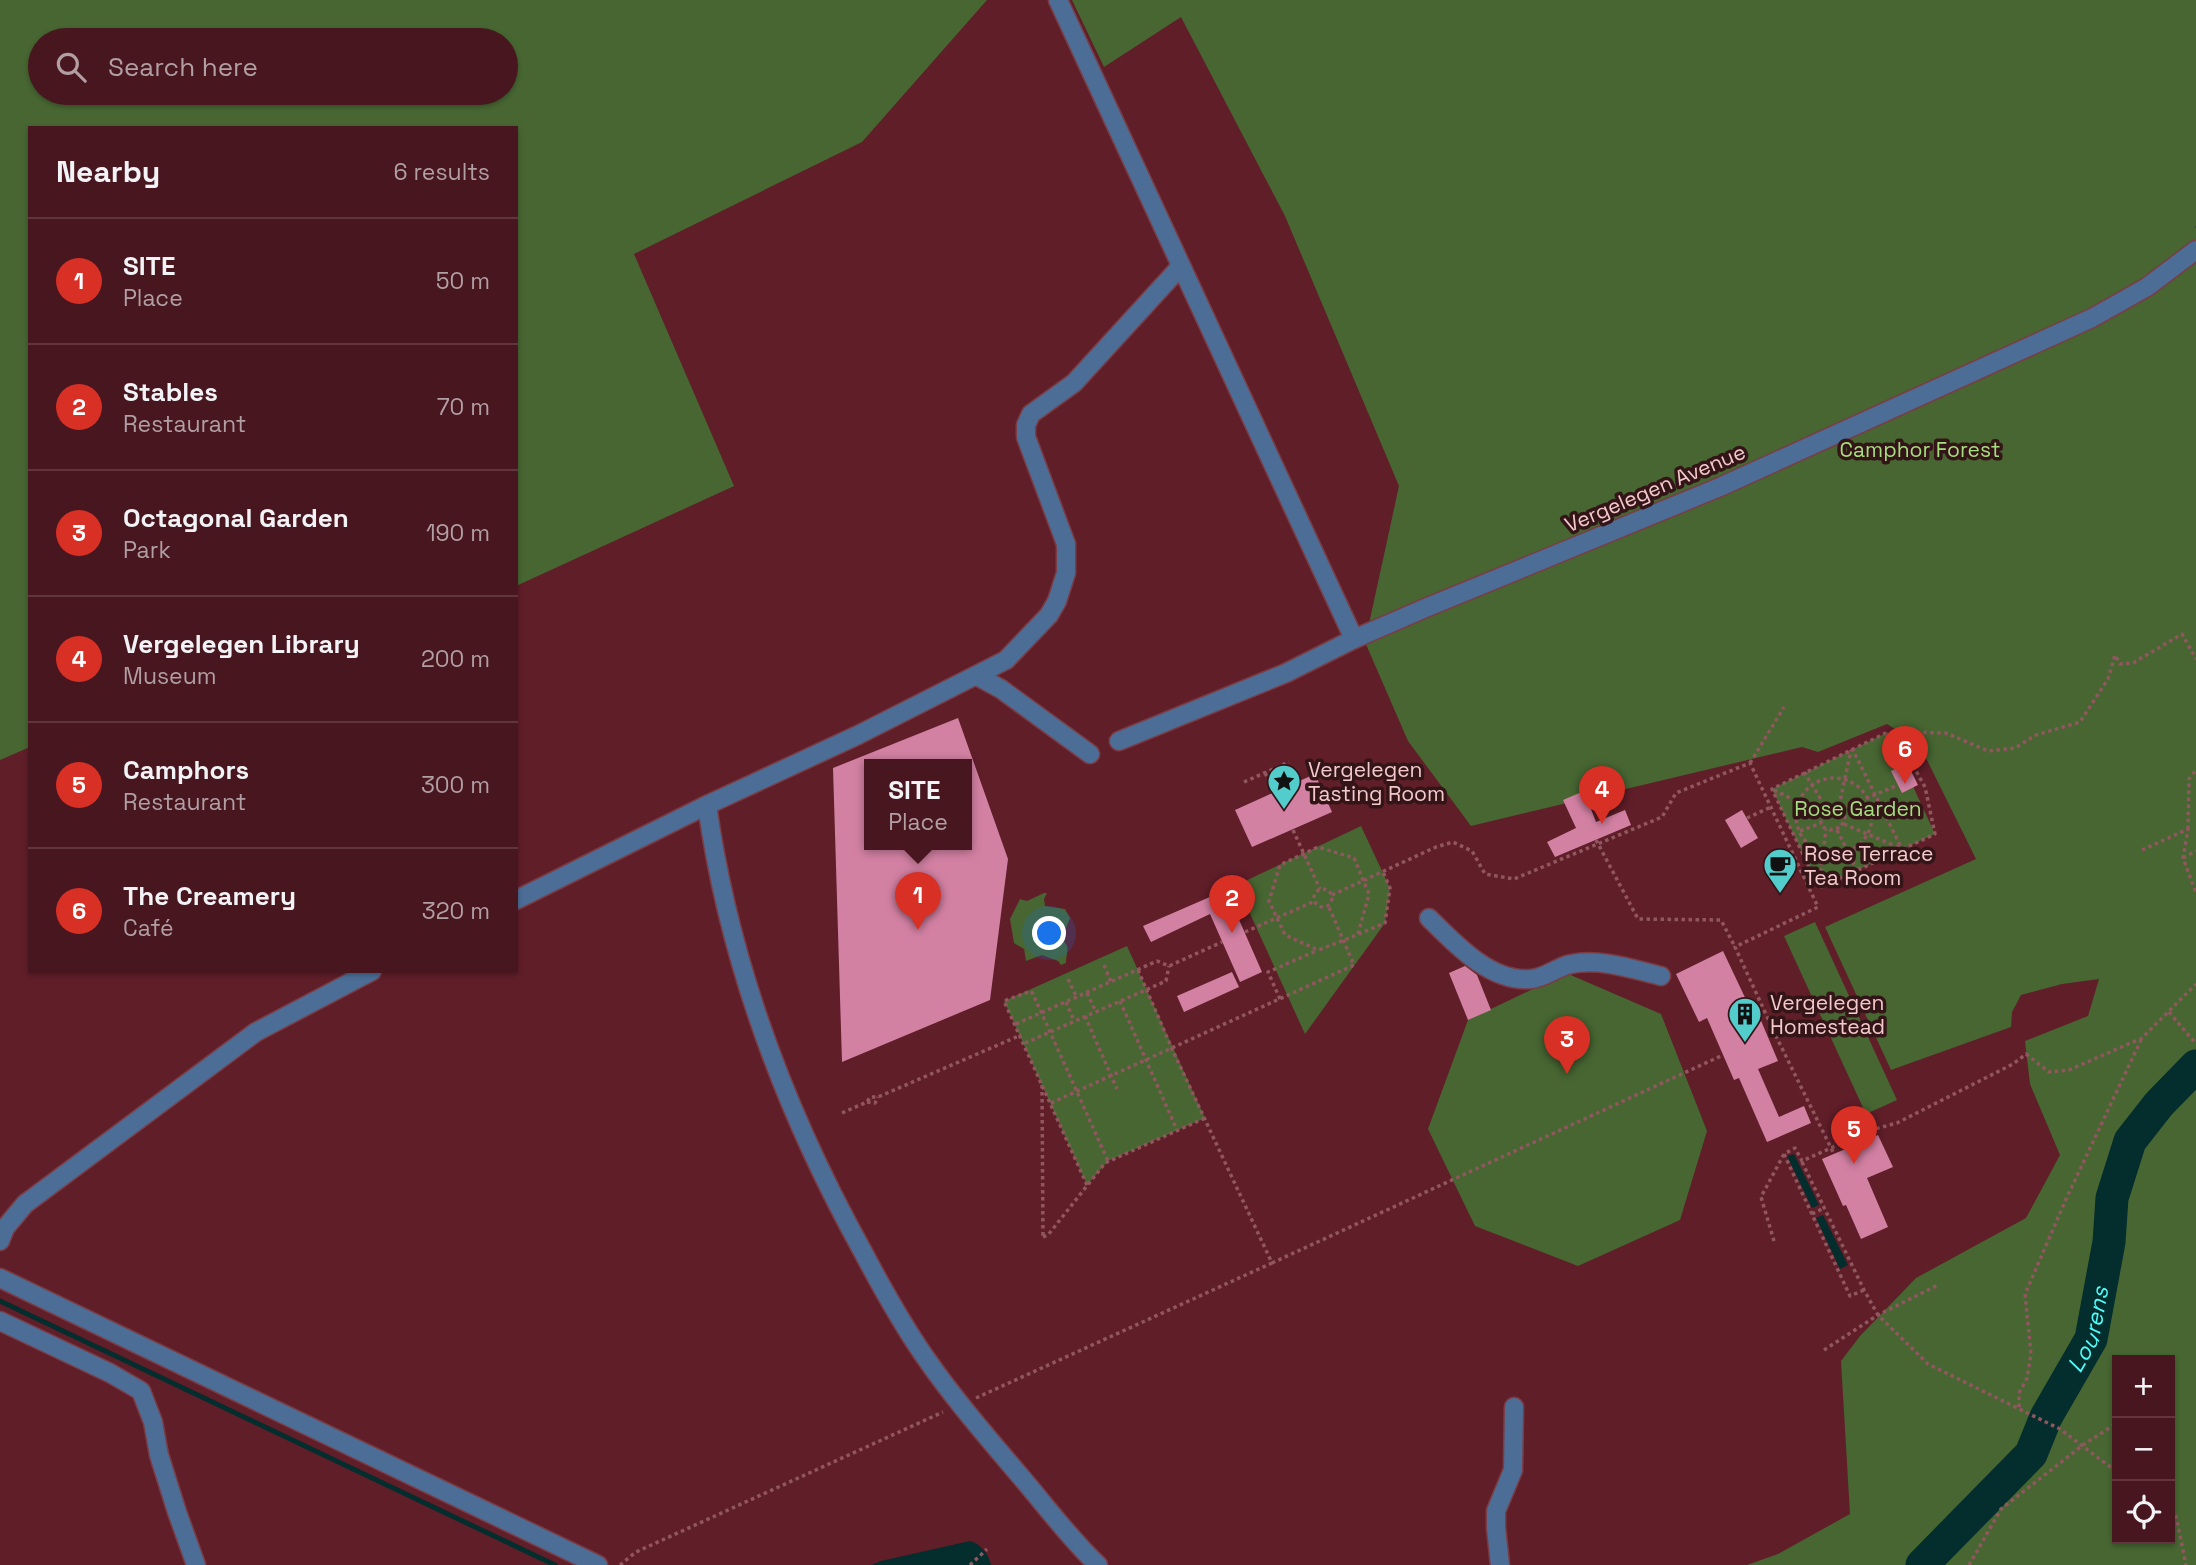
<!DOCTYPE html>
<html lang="en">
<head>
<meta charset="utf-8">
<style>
	:root { --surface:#48161f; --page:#52232c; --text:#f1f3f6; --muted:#b19fa4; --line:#60353d; --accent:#d93025 }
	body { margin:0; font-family:"Space Grotesk",sans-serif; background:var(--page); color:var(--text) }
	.controls { position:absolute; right:21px; bottom:21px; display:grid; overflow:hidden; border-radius:0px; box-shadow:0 2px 5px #0004 }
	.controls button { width:63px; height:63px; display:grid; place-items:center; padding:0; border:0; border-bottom:2px solid var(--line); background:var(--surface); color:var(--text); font:35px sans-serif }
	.you { position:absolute; left:1050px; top:934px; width:24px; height:24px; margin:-18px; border:5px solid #fff; border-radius:50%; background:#1a73e8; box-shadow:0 0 0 10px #1a73e833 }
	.badge { display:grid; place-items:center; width:46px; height:46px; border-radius:50%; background:var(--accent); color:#fff; font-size:23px; font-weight:700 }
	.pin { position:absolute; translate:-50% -58px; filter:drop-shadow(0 2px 4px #0008) }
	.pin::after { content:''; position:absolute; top:37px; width:24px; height:21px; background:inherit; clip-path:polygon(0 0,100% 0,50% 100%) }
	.popup { position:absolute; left:864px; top:759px; width:108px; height:91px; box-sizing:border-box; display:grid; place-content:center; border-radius:0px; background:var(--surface); filter:drop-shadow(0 2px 5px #0005); font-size:23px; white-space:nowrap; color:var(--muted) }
	.popup b { font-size:26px; color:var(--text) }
	.popup::after { content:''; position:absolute; left:50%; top:100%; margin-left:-14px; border:14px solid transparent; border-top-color:var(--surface) }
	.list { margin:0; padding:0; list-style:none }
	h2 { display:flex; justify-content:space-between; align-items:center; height:91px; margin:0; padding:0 28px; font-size:30px }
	h2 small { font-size:23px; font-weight:400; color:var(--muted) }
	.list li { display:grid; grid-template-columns:46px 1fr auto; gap:21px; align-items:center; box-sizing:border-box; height:126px; padding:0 28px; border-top:2px solid var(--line) }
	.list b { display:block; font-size:26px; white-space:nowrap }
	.list p { margin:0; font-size:23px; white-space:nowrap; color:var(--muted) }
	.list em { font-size:23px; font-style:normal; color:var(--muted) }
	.icon { flex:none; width:38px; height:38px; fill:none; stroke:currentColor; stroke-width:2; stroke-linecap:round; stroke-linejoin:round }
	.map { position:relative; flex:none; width:2196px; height:1565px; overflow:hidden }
	.search { position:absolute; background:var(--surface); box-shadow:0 2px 5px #0004; left:28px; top:28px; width:490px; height:77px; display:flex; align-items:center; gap:18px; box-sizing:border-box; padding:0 24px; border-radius:38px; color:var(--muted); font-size:26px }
	.panel { position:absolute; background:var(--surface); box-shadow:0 2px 5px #0004; left:28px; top:126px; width:490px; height:847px; border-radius:0px }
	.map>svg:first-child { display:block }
	.green { fill:#476632; fill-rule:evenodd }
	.water { fill:#042d2d }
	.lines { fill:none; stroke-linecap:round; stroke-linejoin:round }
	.stream { stroke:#042d2d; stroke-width:5 }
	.river { stroke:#042d2d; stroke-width:33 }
	.building { fill:#d381a3; fill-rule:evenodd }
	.minor-casing { stroke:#7a3d46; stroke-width:21 }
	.path { stroke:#91575f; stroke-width:3.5; stroke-dasharray:3.5 3.5; stroke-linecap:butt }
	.minor { stroke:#4b6d96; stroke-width:18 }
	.labels { text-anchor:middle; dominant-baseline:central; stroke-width:7; stroke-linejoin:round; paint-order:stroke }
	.park-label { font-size:21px; fill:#a5de7e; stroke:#331518 }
	.street-label { font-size:21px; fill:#f3c9cb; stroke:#331518 }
	.poi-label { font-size:21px; fill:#f3c9cb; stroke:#331518; text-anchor:start }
	.water-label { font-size:23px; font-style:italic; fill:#4ffdfb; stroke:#331518 }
</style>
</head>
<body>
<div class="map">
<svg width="2196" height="1565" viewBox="0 0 2196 1565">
	<rect width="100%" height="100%" fill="#601e29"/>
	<g class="green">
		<path d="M0 0H987L862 142 634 254 734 486 516 586V128H30V747L0 760ZM40 40H506V93H40Z"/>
		<path d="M1072 0H2196V226L2194 228 2196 227V1565H1747L1778 1554 1850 1514 1841 1361 1860 1336 1916 1278 2026 1218 2060 1155 2030 1084 2025 1041 2088 1016 2099 979 2062 984 2021 995 2012 1012 2011 1027 1891 1070 1825 927 1976 859 1919 744 1887 724 1818 752 1802 747 1471 826 1408 741 1365 642 1399 486 1285 216 1181 17 1104 67ZM2117 1360H2170V1539H2117Z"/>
		<path d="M1888 732 1935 834 1819 888 1772 789Z"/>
		<path d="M1361 826 1390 888 1385 923 1305 1034 1237 885Z"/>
		<path d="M1044 893H1047L1044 899 1045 906 1065 909 1070 918 1066 928 1060 936C1071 950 1067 946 1066 963L1061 965 1058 961 1042 955 1026 961 1024 949 1014 943 1010 919 1020 899 1027 901Z"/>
		<path d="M1815 922 1897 1100 1866 1114 1784 936Z"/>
		<path d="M1127 946 1205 1118 1108 1161 1087 1185 1004 1001Z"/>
		<path d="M1566 973 1661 1014 1707 1131 1680 1220 1578 1266 1475 1226 1428 1129 1468 1020Z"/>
	</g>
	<g class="water">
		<path d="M1794 1154 1819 1205 1812 1208 1787 1156Z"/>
		<path d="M1823 1215 1848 1265 1840 1269 1816 1218Z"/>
		<path d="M970 1541C981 1544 989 1555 991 1565H871L881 1561Z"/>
	</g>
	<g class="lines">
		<path class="stream" d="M0 1301 555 1565"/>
		<path class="river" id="s1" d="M1922 1565 2031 1454 2046 1417 2091 1339 2109 1242 2112 1198 2130 1141 2159 1104 2196 1066"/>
	</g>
	<g class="building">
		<path d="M958 718 1008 859 990 1000 842 1062 833 768ZM869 764H967V844H869Z"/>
		<path d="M1907 763 1918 785 1902 793 1891 771Z"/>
		<path d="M1315 774 1332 812 1252 847 1235 810Z"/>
		<path d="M1584 791 1596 822 1625 810 1631 825 1555 857 1547 842 1576 828 1563 800Z"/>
		<path d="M1742 810 1758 838 1741 848 1725 820Z"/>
		<path d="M1226 890 1262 972 1240 982 1210 914 1151 942 1143 926Z"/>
		<path d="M1723 951 1749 1006 1754 1004 1778 1061 1758 1069 1779 1117 1804 1106 1811 1123 1767 1142 1739 1078 1734 1080 1707 1018 1699 1022 1676 974Z"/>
		<path d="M1465 966 1477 975 1491 1010 1468 1020 1449 973Z"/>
		<path d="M1232 972 1239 987 1184 1012 1177 996Z"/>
		<path d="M1878 1135 1893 1167 1867 1178 1888 1227 1861 1239 1846 1205 1843 1206 1822 1159Z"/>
	</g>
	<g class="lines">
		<defs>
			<g id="minor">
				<path d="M1058 0 1354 639"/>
				<path d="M977 676 1001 689 1090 754"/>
				<path d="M1119 741 1286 673 1354 639 1423 609 1720 487 2092 318 2147 287 2196 250"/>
				<path d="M516 900 707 805"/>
				<path d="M1429 918C1455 944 1491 983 1531 979 1545 978 1557 967 1571 964 1601 958 1632 969 1661 976"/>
				<path d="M0 1241 5 1228 25 1204 256 1032 372 971"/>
				<path d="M0 1278 598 1565"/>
				<path d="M0 1321 110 1373 141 1391 153 1422 159 1455 177 1512 196 1565"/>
				<path d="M1098 1565C1070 1539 1046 1506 1021 1477 988 1438 954 1399 925 1357 902 1324 882 1288 863 1252 786 1113 729 962 707 805L858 735 1006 660 1049 615 1057 601 1066 573V544L1026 437V425L1031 414 1074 383 1181 266"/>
				<path d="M1500 1565 1496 1528V1511L1513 1470 1514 1407"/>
			</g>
		</defs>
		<use href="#minor" class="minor-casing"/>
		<g class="path">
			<path d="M1896 735 1925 787 1935 834 1819 888 1772 789 1888 732 1896 735 1901 732 1946 733 1988 751 2015 748 2036 735 2080 722 2108 679 2115 655 2120 664 2133 663 2182 634 2196 659"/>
			<path d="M1852 748 1902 849"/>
			<path d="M1750 763 1784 707"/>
			<path d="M1804 772 1825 806"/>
			<path d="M1265 773 1275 793"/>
			<circle cx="1834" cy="816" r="38"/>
			<path d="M1244 782 1289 762"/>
			<path d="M1774 790 1820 813"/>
			<path d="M1839 806 1851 750"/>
			<path d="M1842 809 1845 817 1841 827 1830 830 1823 827 1819 817 1825 807 1834 805 1842 809 1898 785"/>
			<path d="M1747 818 1771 807"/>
			<path d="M1844 824 1900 848"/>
			<path d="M2188 829 2189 779 2196 770"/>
			<path d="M1293 830 1320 889"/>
			<path d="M1837 830 1857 870"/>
			<path d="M1800 831 1821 823"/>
			<path d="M1596 840 1638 919 1721 920 1735 947"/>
			<path d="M2142 850 2188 829 2183 858 2196 893"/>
			<path d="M2183 858 2196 851"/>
			<path d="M1819 886 1826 829"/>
			<circle cx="1323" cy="898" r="9"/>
			<path d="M1332 895 1436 847 1453 842 1472 851 1485 874 1514 879 1662 817 1676 793 1750 763 1818 907 1735 947 1776 1036 1834 1154"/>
			<path d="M1245 932 1315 901"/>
			<path d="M1358 934 1369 894 1354 858 1318 847 1280 865 1269 901 1285 935 1318 950C1341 942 1363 932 1385 923L1390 888 1383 872"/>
			<path d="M1104 965 1111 982"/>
			<path d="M1068 979 1076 996"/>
			<path d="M1087 993 1096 1012"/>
			<path d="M1280 999 1268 972 1318 950"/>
			<path d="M1120 1001 1177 1130"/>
			<path d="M1066 1002 1074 1021"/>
			<path d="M2169 1012 2196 1044"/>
			<path d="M1085 1016 1117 1089"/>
			<path d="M1016 1024 1157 961 1169 966 1222 942"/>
			<path d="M1025 1043 1166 981 1169 966"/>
			<path d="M1042 1085 1043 1237"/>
			<path d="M867 1102 875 1103 878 1097"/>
			<path d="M1051 1103 1354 965 1328 905"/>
			<path d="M842 1113 867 1102 870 1097H878L1021 1035"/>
			<path d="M1784 1154 1850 1296 1864 1290"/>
			<path d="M1802 1162 1864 1290 1878 1315 1928 1364 2060 1429 2117 1472"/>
			<path d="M1087 1185 1004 1001 1031 991 1033 994 1108 1161"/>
			<path d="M1812 1214 1824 1208"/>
			<path d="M1043 1237 1048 1235 1105 1163 1205 1118"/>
			<path d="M1774 1241 1761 1197 1784 1154 1795 1148 1802 1161 1871 1130 1897 1123 2013 1064 2026 1054 2049 1072 2069 1070 2142 1038 2196 984"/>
			<path d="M1272 1263 1723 1055"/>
			<path d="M1824 1350 1878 1315 1938 1285"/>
			<path d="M976 1398 1272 1263 1172 1049 1138 970"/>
			<path d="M2019 1407V1393L2027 1378 2031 1354 2025 1294 2067 1197 2141 1040"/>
			<path d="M2170 1511 2176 1516 2186 1565"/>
			<path d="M620 1565 636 1552 943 1412"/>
			<path d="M970 1565 987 1549"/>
			<path d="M1969 1565 2001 1509 2083 1445 2117 1423"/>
		</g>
		<use href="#minor" class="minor"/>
	</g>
	<defs>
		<symbol id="sight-pin" viewBox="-11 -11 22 30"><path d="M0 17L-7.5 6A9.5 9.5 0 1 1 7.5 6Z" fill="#53cdcb" stroke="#331518"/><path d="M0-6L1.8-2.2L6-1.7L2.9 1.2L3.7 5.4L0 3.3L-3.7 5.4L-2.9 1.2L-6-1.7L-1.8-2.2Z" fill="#111"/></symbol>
		<symbol id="cafe-pin" viewBox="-11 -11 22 30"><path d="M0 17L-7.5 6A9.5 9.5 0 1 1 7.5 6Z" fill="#53cdcb" stroke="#331518"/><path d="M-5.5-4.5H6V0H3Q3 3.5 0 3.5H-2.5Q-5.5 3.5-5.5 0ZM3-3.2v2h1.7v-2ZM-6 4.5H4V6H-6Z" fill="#111"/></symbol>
		<symbol id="building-pin" viewBox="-11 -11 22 30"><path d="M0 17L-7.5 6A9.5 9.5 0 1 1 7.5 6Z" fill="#53cdcb" stroke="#331518"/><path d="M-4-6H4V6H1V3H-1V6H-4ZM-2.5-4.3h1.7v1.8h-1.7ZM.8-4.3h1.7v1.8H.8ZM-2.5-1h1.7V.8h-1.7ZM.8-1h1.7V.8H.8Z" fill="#111"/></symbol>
	</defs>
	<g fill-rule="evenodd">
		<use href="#sight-pin" x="1265" y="762" width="38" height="52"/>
		<use href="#cafe-pin" x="1761" y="846" width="38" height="52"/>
		<use href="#building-pin" x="1726" y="995" width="38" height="52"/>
	</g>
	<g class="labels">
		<g class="park-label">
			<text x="1920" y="449">Camphor Forest</text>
			<text x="1858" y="808">Rose Garden</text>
		</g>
		<g class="street-label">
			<text transform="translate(1655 488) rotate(-23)">Vergelegen Avenue</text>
		</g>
		<g class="poi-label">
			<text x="1308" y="769">Vergelegen<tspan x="1308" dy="24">Tasting Room</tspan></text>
			<text x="1804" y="853">Rose Terrace<tspan x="1804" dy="24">Tea Room</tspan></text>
			<text x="1770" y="1002">Vergelegen<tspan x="1770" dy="24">Homestead</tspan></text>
		</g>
		<g class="water-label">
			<text stroke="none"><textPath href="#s1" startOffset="294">Lourens</textPath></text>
		</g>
	</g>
</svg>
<div class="controls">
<button>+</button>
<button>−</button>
<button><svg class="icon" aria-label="locate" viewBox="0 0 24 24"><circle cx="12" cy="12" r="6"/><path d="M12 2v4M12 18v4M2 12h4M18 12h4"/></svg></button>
</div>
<div class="you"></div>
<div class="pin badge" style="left:918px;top:930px">1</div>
<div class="popup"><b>SITE</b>Place</div>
<div class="pin badge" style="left:1232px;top:933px">2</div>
<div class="pin badge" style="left:1567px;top:1074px">3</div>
<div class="pin badge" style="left:1602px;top:824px">4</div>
<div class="pin badge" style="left:1854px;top:1164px">5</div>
<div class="pin badge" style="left:1905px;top:784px">6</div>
<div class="search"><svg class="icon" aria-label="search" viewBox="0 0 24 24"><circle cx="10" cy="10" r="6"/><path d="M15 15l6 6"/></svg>Search here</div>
<section class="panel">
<h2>Nearby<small>6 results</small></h2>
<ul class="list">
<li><span class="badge">1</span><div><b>SITE</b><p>Place</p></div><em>50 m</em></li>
<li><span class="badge">2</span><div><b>Stables</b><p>Restaurant</p></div><em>70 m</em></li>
<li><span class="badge">3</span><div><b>Octagonal Garden</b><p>Park</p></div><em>190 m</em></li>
<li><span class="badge">4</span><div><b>Vergelegen Library</b><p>Museum</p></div><em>200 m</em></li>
<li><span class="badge">5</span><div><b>Camphors</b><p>Restaurant</p></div><em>300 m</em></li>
<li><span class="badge">6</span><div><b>The Creamery</b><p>Café</p></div><em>320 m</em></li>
</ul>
</section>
</div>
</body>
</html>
